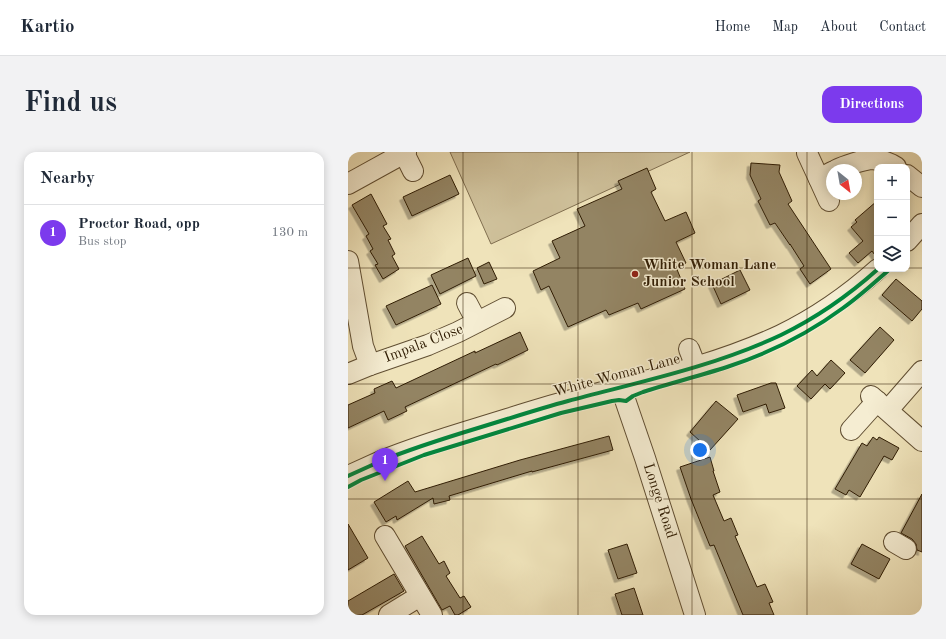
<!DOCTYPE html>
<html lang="en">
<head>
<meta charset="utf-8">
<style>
	:root { --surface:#fff; --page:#f2f2f3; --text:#1f2937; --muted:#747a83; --line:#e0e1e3; --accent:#7c3aed }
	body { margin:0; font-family:"Old Standard TT",serif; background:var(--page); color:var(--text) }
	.controls { position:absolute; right:12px; top:12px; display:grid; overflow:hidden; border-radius:8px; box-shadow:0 2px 10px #0003 }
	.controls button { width:36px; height:36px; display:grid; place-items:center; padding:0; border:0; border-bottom:1px solid var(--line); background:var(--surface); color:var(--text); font:20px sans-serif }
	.compass { position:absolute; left:478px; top:12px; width:36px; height:36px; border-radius:50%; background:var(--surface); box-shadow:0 2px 10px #0003; rotate:149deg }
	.you { position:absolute; left:352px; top:298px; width:14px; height:14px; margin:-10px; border:3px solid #fff; border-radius:50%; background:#1a73e8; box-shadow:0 0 0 6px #1a73e833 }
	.badge { display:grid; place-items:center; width:26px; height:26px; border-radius:50%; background:var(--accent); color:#fff; font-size:13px; font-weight:700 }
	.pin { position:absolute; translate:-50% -33px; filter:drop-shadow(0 1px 2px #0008) }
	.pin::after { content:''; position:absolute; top:21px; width:14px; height:12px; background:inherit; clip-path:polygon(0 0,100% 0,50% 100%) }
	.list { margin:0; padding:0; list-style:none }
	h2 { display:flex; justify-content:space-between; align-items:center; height:52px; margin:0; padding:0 16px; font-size:17px }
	h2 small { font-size:13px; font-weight:400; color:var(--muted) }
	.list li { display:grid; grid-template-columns:26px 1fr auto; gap:12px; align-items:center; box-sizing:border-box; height:56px; padding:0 16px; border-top:1px solid var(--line) }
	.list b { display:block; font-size:15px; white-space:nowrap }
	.list p { margin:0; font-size:13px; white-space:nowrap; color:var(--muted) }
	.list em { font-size:13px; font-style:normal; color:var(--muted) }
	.icon { flex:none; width:22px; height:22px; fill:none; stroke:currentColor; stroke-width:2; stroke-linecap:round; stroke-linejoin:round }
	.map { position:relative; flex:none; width:574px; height:463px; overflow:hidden; border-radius:12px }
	header { display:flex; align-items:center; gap:24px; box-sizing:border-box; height:56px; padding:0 20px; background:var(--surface); border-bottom:1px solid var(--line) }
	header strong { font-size:19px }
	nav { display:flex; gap:22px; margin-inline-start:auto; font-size:14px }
	.intro { display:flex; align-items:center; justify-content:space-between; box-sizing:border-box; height:96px; padding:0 24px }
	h1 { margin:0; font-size:28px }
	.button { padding:10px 18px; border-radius:12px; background:var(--accent); color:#fff; font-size:14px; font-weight:700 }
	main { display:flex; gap:24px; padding:0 24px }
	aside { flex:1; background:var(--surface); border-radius:12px; box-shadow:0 2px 10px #0003 }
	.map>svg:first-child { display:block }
	.grass { fill:#cfc19b; stroke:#806f50 }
	.building { fill:#938463; stroke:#301d04; filter:url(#shadow) }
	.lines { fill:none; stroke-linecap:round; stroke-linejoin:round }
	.minor-casing { stroke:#604e32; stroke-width:22 }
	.minor { stroke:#f5edd2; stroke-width:20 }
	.cycleway-casing { stroke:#f5edd2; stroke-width:6 }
	.cycleway { stroke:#00873e; stroke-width:4 }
	.grid { fill:none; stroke:#301d04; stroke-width:1; stroke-opacity:0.55 }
	.poi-dot { fill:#8f2418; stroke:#f5edd2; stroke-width:1.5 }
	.labels { text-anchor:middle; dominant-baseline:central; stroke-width:3; stroke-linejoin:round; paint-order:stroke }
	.poi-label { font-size:15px; font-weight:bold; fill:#301d04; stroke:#f5edd2; text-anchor:start }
	.street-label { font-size:15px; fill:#301d04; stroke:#f5edd2 }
</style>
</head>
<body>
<header>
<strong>Kartio</strong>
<nav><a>Home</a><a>Map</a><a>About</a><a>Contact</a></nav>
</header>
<div class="intro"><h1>Find us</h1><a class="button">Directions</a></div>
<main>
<aside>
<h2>Nearby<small></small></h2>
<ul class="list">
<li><span class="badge">1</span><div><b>Proctor Road, opp</b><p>Bus stop</p></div><em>130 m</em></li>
</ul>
</aside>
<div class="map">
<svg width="574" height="463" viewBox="0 0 574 463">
	<defs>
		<filter id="shadow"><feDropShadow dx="-3.5" dy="3.5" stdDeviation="0" flood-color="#0004"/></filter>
	</defs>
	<rect width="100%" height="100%" fill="#efe3ba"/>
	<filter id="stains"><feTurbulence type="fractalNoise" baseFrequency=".005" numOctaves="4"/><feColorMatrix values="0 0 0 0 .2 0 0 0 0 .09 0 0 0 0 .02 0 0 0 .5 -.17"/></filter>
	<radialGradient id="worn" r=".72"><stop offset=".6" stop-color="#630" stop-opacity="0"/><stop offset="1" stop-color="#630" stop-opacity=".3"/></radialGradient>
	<path class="grass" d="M102 0H342L143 92Z"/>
	<g class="building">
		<path d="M403 11 432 13 431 20 444 49 440 52 483 117 462 132 452 117 456 114 442 92V93L427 71 422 73 410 49 413 47 402 23Z"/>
		<path d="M299 16 308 37 303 40 317 69 338 60 347 81 328 90 338 111 328 115 337 137 293 157 290 151 261 163 258 158 220 175 201 134 193 138 185 119 212 106 204 89 237 74 229 57 274 37 270 29Z"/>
		<path d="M102 23 111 42 64 64 55 45Z"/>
		<path d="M23 42 39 72 35 74 43 87 40 88 47 102 44 104 51 117 35 127 27 113 30 112 22 99 25 97 18 84 21 82 4 53Z"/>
		<path d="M529 49V106L524 99 510 111 501 101 515 89 503 75 509 70 507 68Z"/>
		<path d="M120 106 128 124 92 142 83 123Z"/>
		<path d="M141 110 149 127 136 132 129 116Z"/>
		<path d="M392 118 402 138 373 152 364 132Z"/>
		<path d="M548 127 574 149V157L564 169 534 143Z"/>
		<path d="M84 133 93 152 48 173 38 154Z"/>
		<path d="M532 175 546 188 517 221 502 208Z"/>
		<path d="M172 180 180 198 149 213 148 212 57 255 59 259 40 268 36 259 0 276V253L27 241 26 237 44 229 48 236 127 199V201Z"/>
		<path d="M483 208 497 221 482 237 477 232 463 247 449 234 464 218 469 224Z"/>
		<path d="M423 231H428L437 256 421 261 418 252 395 260 389 243Z"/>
		<path d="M368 249 390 267 362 298 342 280Z"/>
		<path d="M261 284 265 298 184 320V319L101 344 102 348 86 352 85 346 49 368 48 364 38 370 26 350 60 329 67 340 172 308Z"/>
		<path d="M525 285 529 288 531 285 551 296 544 308 536 304 512 345 501 338 498 343 487 337 514 291 519 294Z"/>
		<path d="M362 305 366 319H365L372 340 365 343 376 369 383 366 390 383 387 384 409 435 417 432 425 450 421 451 426 463H395L366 393 362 394 343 347 332 315Z"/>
		<path d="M574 342V400L569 398 568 392 564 387 553 381Z"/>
		<path d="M0 372 20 406 0 418Z"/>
		<path d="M74 384 91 412 96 409 102 421 98 424 112 446 116 444 123 455 110 463H107L102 454 94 458 57 394Z"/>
		<path d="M279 392 289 421 270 427 260 398Z"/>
		<path d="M514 392 542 407 531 427 503 412Z"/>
		<path d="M46 422 56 439 14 463H0V449Z"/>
		<path d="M286 436 295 463H274L267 442Z"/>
	</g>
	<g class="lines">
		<defs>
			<g id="minor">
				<path d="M56 1 65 19"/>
				<path d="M459 1 471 27"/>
				<path d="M488 18C496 14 517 7 525 7 532 8 542 11 548 15"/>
				<path d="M559 23 574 35"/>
				<path d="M0 32 58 0"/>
				<path d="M481 49 471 27 484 20"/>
				<path d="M559 89 574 72"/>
				<path d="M0 109 15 194 22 213"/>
				<path d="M119 151 129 170"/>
				<path d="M341 197 348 215"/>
				<path d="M0 222 22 213 80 193 110 180 157 156"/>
				<path d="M273 236 297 306 347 463"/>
				<path d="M523 244 574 289"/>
				<path d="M540 258 574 219"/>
				<path d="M503 278 529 249"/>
				<path d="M0 324C11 319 22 314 33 309 65 296 97 286 130 276 160 267 190 257 220 249 291 230 365 215 433 183 468 166 501 143 530 117"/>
				<path d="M37 384 84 463"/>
				<path d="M546 390 558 397"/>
				<path d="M41 463 72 444"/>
			</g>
		</defs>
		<use href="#minor" class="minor-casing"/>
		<use href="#minor" class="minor"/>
		<defs>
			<g id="cycleway">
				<path d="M0 324C11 319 22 314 33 309 65 296 97 286 130 276 160 267 190 257 220 249 291 230 365 215 433 183 468 166 501 143 530 117"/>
				<path d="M0 335 13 328 76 303 213 261 264 249 271 248 278 249 285 244 295 240C323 231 351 224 379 215 419 202 461 181 495 156 512 144 527 130 542 117"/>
			</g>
		</defs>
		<use href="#cycleway" class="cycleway-casing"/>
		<use href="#cycleway" class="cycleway"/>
	</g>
	<path class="grid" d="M115 0V463M230 0V463M344 0V463M459 0V463M0 116H529M559 116H574M0 232H574M0 347H574"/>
	<circle class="poi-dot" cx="287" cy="122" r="4"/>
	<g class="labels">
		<g class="poi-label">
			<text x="295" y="113">White Woman Lane<tspan x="295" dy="17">Junior School</tspan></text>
		</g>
		<g class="street-label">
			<text transform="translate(76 192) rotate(-21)">Impala Close</text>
			<text transform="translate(269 224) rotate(-15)">White Woman Lane</text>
			<text transform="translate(311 349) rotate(72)">Longe Road</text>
		</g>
	</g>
	<rect width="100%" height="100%" filter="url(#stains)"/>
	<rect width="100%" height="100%" fill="url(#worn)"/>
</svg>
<div class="controls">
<button>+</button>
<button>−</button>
<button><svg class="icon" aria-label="layers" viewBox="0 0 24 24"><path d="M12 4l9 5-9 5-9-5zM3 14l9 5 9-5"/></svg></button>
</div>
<svg class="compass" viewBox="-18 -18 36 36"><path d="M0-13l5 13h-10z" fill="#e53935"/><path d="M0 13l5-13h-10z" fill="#747a83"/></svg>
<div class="you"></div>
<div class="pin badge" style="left:37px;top:329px">1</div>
</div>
</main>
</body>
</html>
